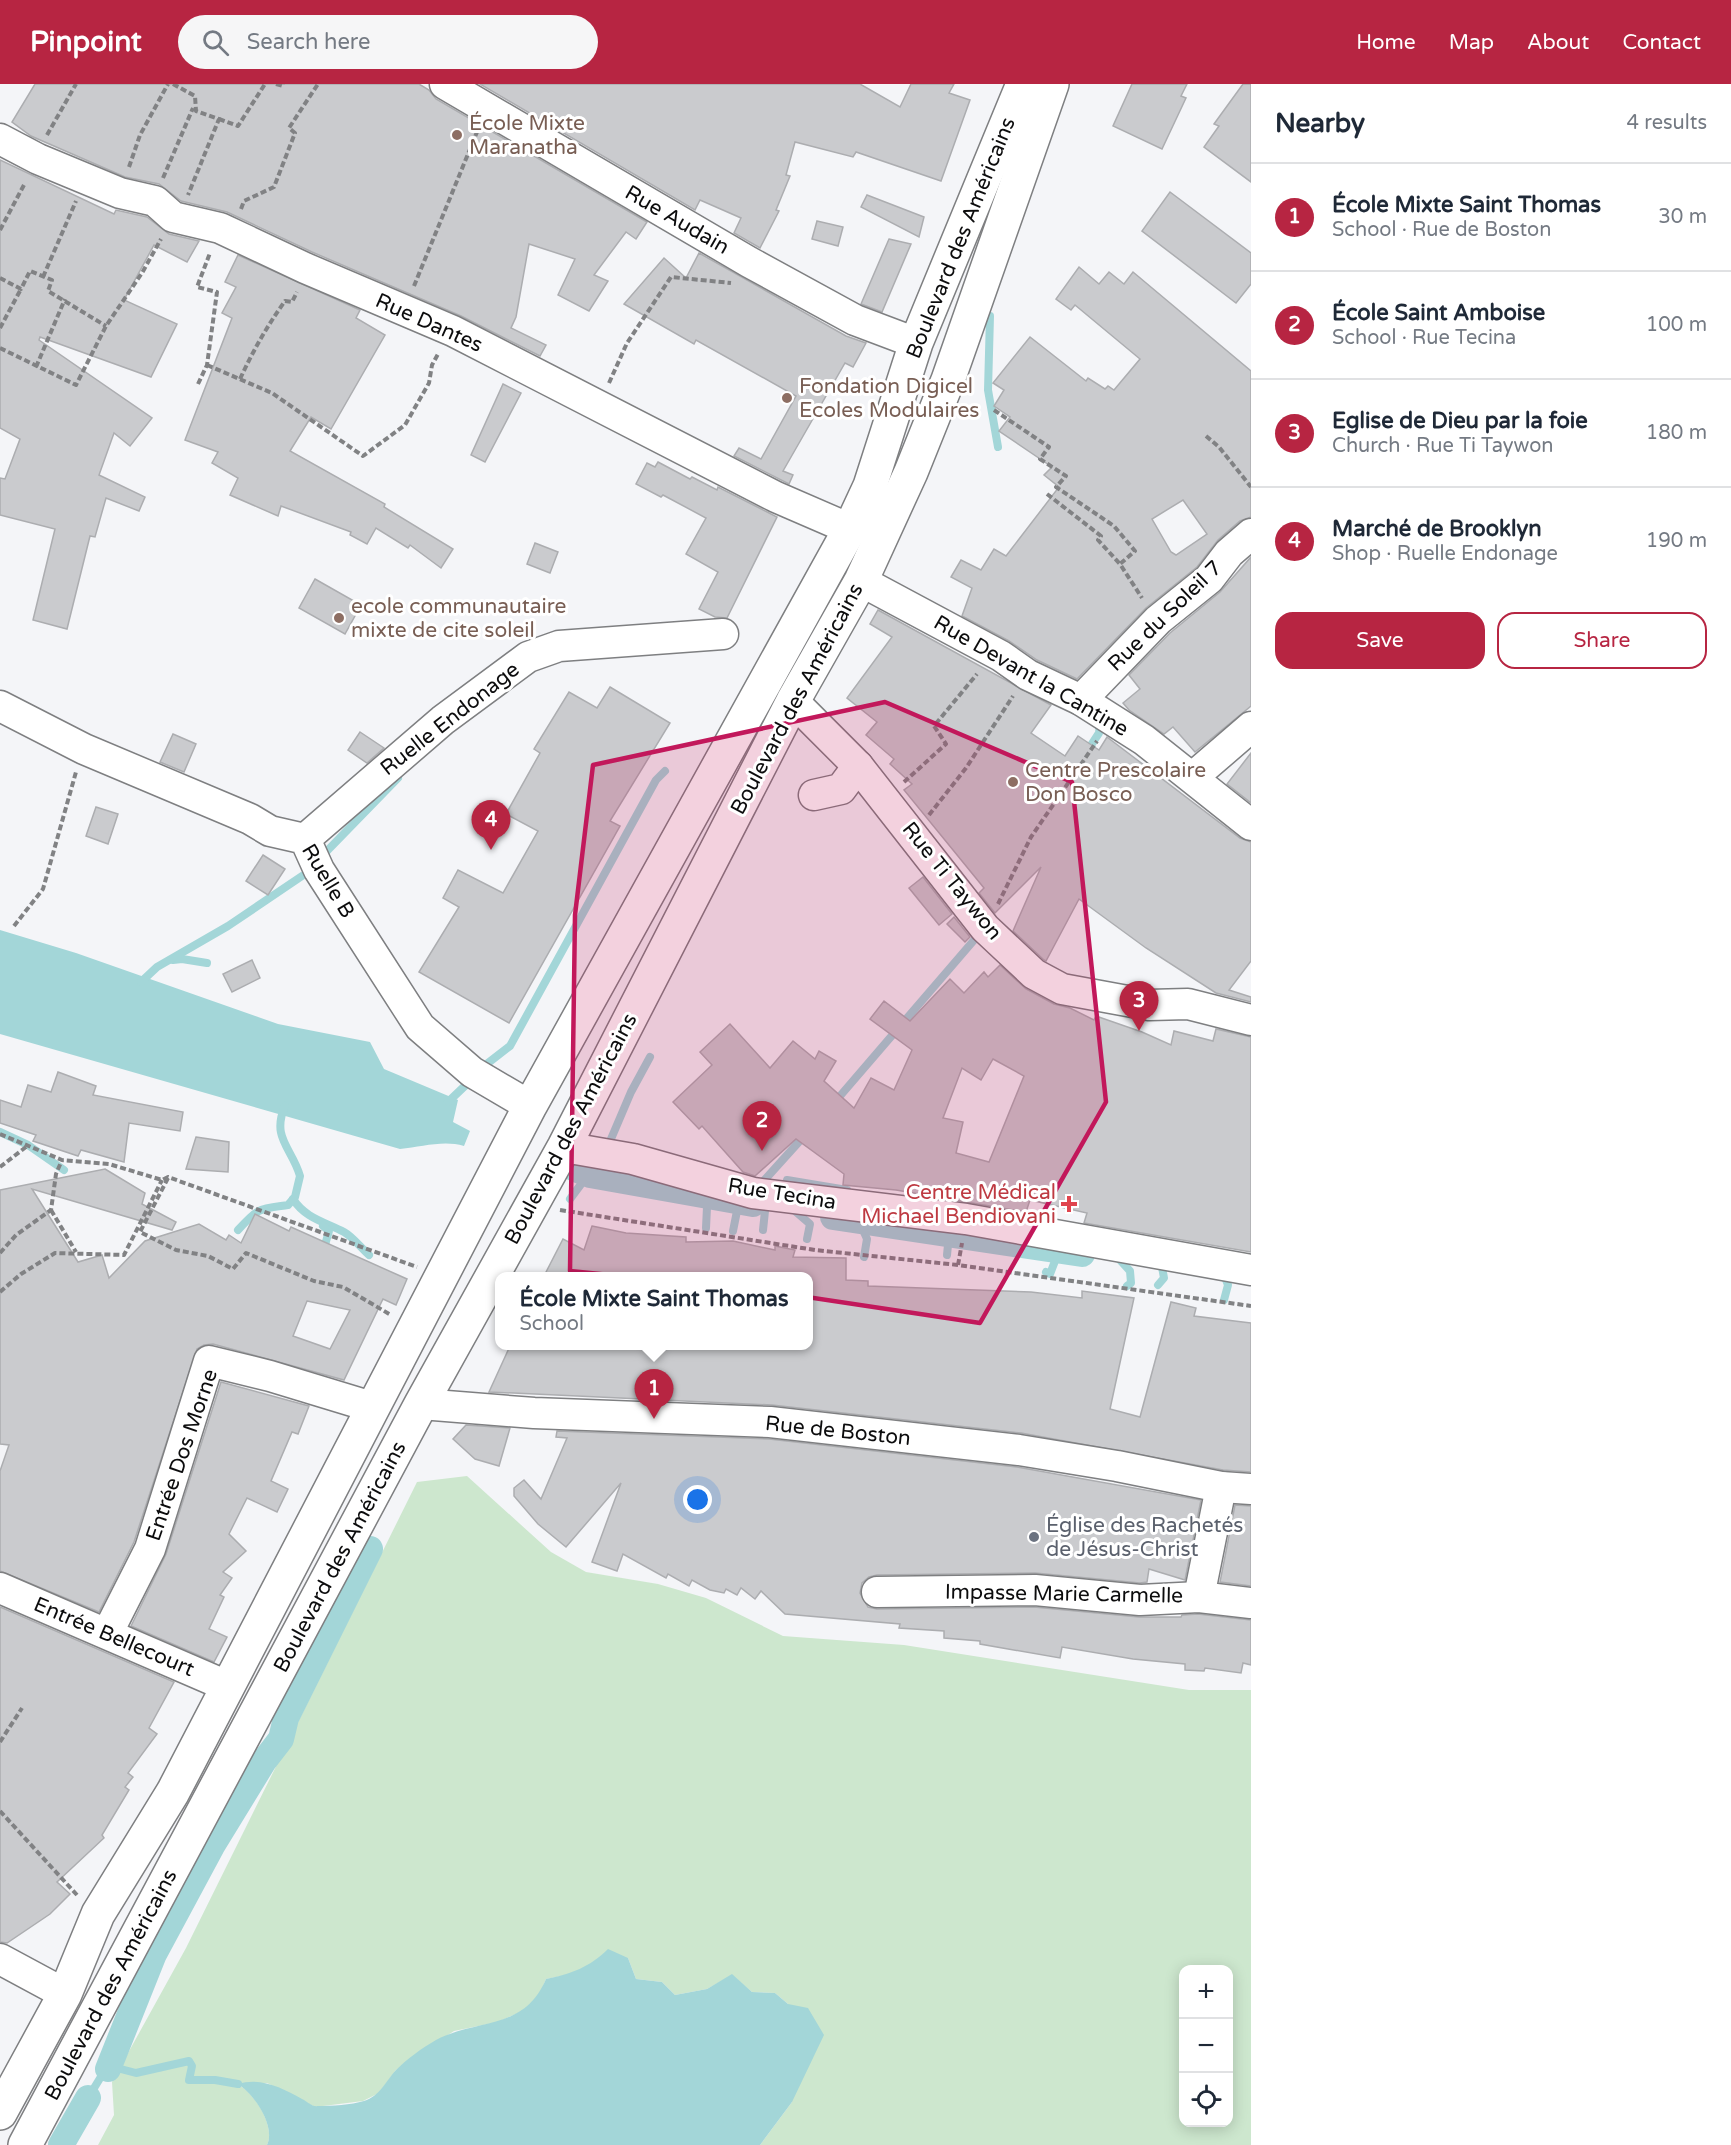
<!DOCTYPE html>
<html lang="en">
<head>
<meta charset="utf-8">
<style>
	:root { --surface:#fff; --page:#f6f6f7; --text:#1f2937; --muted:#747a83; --line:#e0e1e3; --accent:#b72542 }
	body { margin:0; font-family:"Varela Round",sans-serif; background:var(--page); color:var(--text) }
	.controls { position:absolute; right:18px; bottom:18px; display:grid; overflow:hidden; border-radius:12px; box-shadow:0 3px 15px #0003 }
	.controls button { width:54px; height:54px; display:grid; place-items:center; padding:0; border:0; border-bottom:2px solid var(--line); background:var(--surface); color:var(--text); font:30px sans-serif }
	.you { position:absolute; left:698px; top:1416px; width:21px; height:21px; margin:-15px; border:4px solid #fff; border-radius:50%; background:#1a73e8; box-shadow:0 0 0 9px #1a73e833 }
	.badge { display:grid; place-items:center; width:39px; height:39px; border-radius:50%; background:var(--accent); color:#fff; font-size:20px; font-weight:700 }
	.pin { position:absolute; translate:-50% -50px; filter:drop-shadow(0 2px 3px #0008) }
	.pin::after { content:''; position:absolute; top:32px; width:21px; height:18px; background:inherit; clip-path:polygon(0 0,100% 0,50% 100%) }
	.popup { position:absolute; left:495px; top:1188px; width:318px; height:78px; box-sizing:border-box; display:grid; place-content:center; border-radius:12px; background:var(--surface); filter:drop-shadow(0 2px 4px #0005); font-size:20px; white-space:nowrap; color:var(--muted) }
	.popup b { font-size:22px; color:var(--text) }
	.popup::after { content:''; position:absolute; left:50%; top:100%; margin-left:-12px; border:12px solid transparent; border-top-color:var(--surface) }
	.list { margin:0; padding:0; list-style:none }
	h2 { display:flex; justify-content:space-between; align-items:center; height:78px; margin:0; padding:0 24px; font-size:26px }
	h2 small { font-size:20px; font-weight:400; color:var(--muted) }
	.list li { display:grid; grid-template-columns:39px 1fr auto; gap:18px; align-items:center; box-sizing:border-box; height:108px; padding:0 24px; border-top:2px solid var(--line) }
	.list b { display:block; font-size:22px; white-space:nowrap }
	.list p { margin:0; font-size:20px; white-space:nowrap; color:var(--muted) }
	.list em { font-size:20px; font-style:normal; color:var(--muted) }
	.actions { display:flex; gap:12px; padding:18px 24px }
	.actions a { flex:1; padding:14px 0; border:2px solid var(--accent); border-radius:18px; text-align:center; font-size:21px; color:var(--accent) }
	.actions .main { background:var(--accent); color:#fff }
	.icon { flex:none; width:33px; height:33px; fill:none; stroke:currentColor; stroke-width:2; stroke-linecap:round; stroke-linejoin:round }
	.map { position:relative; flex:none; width:1251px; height:2061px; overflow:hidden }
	header { display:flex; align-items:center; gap:36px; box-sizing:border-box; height:84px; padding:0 30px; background:var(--accent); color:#fff }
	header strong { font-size:28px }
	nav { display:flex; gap:33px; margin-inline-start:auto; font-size:21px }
	.search { width:420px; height:54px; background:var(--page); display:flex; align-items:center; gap:15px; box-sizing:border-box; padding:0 21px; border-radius:33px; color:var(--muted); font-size:22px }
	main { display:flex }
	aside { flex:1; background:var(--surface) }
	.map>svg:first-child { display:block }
	.green { fill:#cde7ce; fill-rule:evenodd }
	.water { fill:#a3d6d8 }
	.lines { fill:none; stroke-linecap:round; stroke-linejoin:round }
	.stream { stroke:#a3d6d8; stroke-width:8 }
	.canal { stroke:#a3d6d8; stroke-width:26 }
	.building { fill:#cacbce; stroke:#acadb0; stroke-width:1.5; fill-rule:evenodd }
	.minor-casing { stroke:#7e7f81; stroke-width:33 }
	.major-casing { stroke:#7e7f81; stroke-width:36 }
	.path { stroke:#818284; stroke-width:4; stroke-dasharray:6 3; stroke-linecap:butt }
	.minor { stroke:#fff; stroke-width:30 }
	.major { stroke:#fff; stroke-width:33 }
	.marked { fill:#c2185b; fill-opacity:0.2; stroke:#c2185b; stroke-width:4.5; stroke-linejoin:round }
	.education-dot { fill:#8d6e63; stroke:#fff; stroke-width:2 }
	.health-dot { fill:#e0444e; stroke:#fff; stroke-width:2 }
	.worship-dot { fill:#6b7280; stroke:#fff; stroke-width:2 }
	.labels { text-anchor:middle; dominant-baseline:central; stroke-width:6; stroke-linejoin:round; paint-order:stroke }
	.education-label { font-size:21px; fill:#785e54; stroke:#fff; text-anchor:start }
	.street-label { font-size:21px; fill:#0c0c0d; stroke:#fff }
	.health-label { font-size:21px; fill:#be3a42; stroke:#fff; text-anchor:end }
	.worship-label { font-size:21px; fill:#5b616d; stroke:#fff; text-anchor:start }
</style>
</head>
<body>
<header>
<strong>Pinpoint</strong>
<div class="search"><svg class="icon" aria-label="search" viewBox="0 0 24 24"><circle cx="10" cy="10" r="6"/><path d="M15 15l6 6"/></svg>Search here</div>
<nav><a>Home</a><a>Map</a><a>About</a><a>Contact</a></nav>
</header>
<main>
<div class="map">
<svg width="1251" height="2061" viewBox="0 0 1251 2061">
	<rect width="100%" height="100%" fill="#f4f5f8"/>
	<path class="green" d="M467 1392 551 1468 586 1488 658 1500 706 1514 783 1552 904 1561 1189 1606H1251V2061H760L792 2018 788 1920 775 1909 752 1908 732 1891 707 1905 675 1911 662 1898 636 1895 628 1874 596 1877 572 1890 546 1895 539 1912 527 1925 498 1938 454 1947 396 1986 379 2009 363 2017 315 2023 267 1999 239 2001C255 2010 276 2043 267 2061H98L114 2031 112 1998 186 1864 417 1398ZM1184 1886H1228V2038H1184Z"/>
	<g class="water">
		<path d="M0 846 76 869 278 940 370 958 384 985 458 1016 453 1038 470 1047 464 1062C443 1056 422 1063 400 1065L0 950Z"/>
		<path d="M608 1865 628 1874 636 1895 662 1898 675 1911 707 1905 732 1890 752 1908 775 1909 788 1920 808 1924 824 1951 792 2018 760 2061H267C276 2042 254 2010 238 2000 261 1993 282 2004 302 2015 308 2018 312 2023 318 2022 332 2022 351 2021 364 2017 380 2012 385 1998 396 1986 407 1975 422 1964 436 1956 478 1934 524 1947 546 1895 571 1890 590 1883 608 1865Z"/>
	</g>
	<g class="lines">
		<g class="stream">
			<path d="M990 232 988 306 998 363"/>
			<path d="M1086 669 1099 649 1100 638"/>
			<path d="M325 769 398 694"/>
			<path d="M173 876 182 875 207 879"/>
			<path d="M141 898 157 883 228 842 302 792"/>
			<path d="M488 979 510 962 656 696 665 687"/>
			<path d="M448 1018 469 998"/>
			<path d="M834 1019 981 848"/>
			<path d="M0 1048 28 1061 64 1086"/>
			<path d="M608 1062 631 1008 650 973"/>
			<path d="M787 1096 847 1106"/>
			<path d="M760 1101 806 1050"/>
			<path d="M703 1112 707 1123 706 1144"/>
			<path d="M293 1115C305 1134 325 1138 344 1148 353 1153 361 1164 369 1171"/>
			<path d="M570 1115 599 1076"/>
			<path d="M760 1122 765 1127 763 1146"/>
			<path d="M795 1127 810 1140 807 1155"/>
			<path d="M859 1137 867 1155 864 1173"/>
			<path d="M238 1146C259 1123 259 1125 288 1121L295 1113 300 1092C292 1064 271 1054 285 1022"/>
			<path d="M733 1147 737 1127 735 1118"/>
			<path d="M941 1149 948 1161 947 1171"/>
			<path d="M323 1168 329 1147 323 1142"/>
			<path d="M1120 1176 1130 1187 1131 1199 1127 1202"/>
			<path d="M1046 1188 1050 1190 1055 1177 1047 1165"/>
			<path d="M1158 1201 1164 1194 1162 1183"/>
			<path d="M1224 1216 1228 1201 1225 1193"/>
			<path d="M81 2014H88L102 1991 113 1983 136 1989 189 1977 192 1982 189 1996H215L238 2000"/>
		</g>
		<g class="canal">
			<path d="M575 1085 590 1091 753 1120"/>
			<path d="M833 1133 1082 1170"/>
			<path d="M108 1985 154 1870 212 1762 264 1677 281 1655 286 1634 370 1465"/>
			<path d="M61 2061 88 2014"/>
		</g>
	</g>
	<g class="building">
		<path d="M35 0H419L429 6 436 15 647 138 636 155 626 148 594 191 608 197 589 227 558 211 575 175 529 160 516 233 511 244 546 261 540 272 461 232 312 168 227 128 181 117 159 100 125 93 31 52 12 38Z"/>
		<path d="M480 0H860L900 23 911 0H954L949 9 970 16 941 97 856 68 853 73 795 58 786 91 790 92 776 126 779 127 760 164 734 149 741 134 700 116 695 126Z"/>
		<path d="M1132 0H1187L1181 12 1186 14 1162 65 1113 42Z"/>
		<path d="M1243 0H1251V98L1204 63 1219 42 1214 40Z"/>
		<path d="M0 76 114 130 116 126 147 133 169 150 199 157 187 178 154 161 124 216 177 240 151 293 40 253 39 256 152 334 130 362 114 349 99 391 145 413 139 427 106 414 95 453 90 452 67 545 33 536 55 445 0 431V394L5 395 20 355 0 344Z"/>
		<path d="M1170 108 1251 169V200L1236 219 1142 147Z"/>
		<path d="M867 111 924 133 919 153 861 123Z"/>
		<path d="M817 137 843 143 838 162 812 155Z"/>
		<path d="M889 155 911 160 882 228 861 220Z"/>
		<path d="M699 169 846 252 866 259 853 283 845 279 783 387 793 391 789 400 734 372 739 364 761 375 796 312 696 256 694 260 624 220 664 174 686 194Z"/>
		<path d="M238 171 360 226 356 234 385 251 331 345 311 333 290 367 385 420 384 423 453 465 441 484 410 461 408 464 376 444 367 460 350 451 351 448 281 422 278 432 230 411 238 394 212 379 218 368 185 356 232 234 222 229 236 203 225 198Z"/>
		<path d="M1079 183 1099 200 1109 188 1124 200 1133 188 1251 287V433L1240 437 1218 456 1197 483 1146 524 1077 595 1037 576 1009 557 962 532 972 504 951 493 961 476 981 486 994 465 1006 472 1059 403 1044 391 1052 383 999 347 1010 333 994 322 1004 306 993 299 1030 253 1086 297 1088 294 1105 305 1108 302 1114 306 1140 275 1075 221 1071 226 1056 215ZM1183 416 1207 450 1176 471 1171 468 1152 435Z"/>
		<path d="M503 300 521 309 485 378 471 371Z"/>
		<path d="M658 378 690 395 692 393 717 406 718 403 777 433 727 534 715 533 699 525 718 488 686 470 706 434 663 411 661 413 636 400 647 379 655 383Z"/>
		<path d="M535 459 558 468 550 489 527 480Z"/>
		<path d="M1251 473V622L1195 668 1173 643 1164 650 1129 626 1123 619 1140 605 1129 591 1170 549 1220 508Z"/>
		<path d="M315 495 361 521 345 550 299 524Z"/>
		<path d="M878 526 1051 621 1031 649 1065 672 1078 652 1099 666 1107 653 1240 754 1251 758V877L1229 906 1251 913V918L1216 909 1146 864 1079 815 1046 877 1044 876 1013 847 1041 783 995 829 979 809 984 804 904 706 912 700 890 680 894 675 866 651 877 638 847 614 892 553 870 540Z"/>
		<path d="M610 603 670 639 610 737 620 742 509 939 419 888 459 823 443 814 458 786 503 809 538 747 506 730 540 669 534 665 569 608 597 624Z"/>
		<path d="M360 648 384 664 367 679 348 666Z"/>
		<path d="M173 650 196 660 184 688 160 678Z"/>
		<path d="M1251 669V719L1227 700Z"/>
		<path d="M96 723 118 730 108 760 86 752Z"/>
		<path d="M263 771 285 785 268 811 246 797Z"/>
		<path d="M923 793 952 830 939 841 909 804Z"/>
		<path d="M954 833 970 853 965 858 947 840Z"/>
		<path d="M252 876 260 894 232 908 223 890Z"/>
		<path d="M1000 881 1026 905 1054 920 1070 924 1094 936 1096 932 1142 948 1171 961 1174 947 1213 957 1216 945 1251 953V1168L1084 1139 1087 1129 1030 1116 1026 1128 896 1106 843 1101 844 1090 796 1055 755 1092 743 1088 702 1042 699 1045 673 1018 712 981 700 968 730 940 770 984 793 957 815 975 819 967 836 977 824 997 854 1024 871 994 894 1006 912 966 870 935 884 917 910 937 950 895 964 909 984 888 988 893ZM993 975 1024 992 989 1078 956 1069 963 1038 943 1034 962 984 981 996Z"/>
		<path d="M58 988 96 1002 93 1011 183 1028 180 1047 129 1039 124 1078 81 1066 78 1072 33 1057 36 1051 0 1039V1016L21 1023 28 1001 51 1008Z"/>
		<path d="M196 1053 229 1058 228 1088 186 1085Z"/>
		<path d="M105 1085 145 1109 142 1120 176 1138 172 1146 32 1105 78 1178 102 1171 109 1194 145 1157 199 1140 226 1156 229 1151 241 1159 255 1130 289 1147 291 1143 407 1195 396 1221 383 1215 344 1296 213 1260 204 1261 197 1265 134 1458 99 1528 0 1487V1387L9 1361 0 1360V1106ZM307 1217 350 1226 330 1265 293 1252Z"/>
		<path d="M592 1142 626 1149 686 1153V1158L733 1157 775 1166V1162L795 1166 793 1173 846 1174V1196L868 1197V1202L1031 1208 1082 1214V1207L1134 1214 1110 1325 1140 1333 1171 1218 1196 1224 1194 1232 1251 1239V1388L1223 1386 1021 1349 772 1321 489 1308 510 1262H808V1192H544L563 1155 584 1166Z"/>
		<path d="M221 1298 309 1322 298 1350 292 1348 271 1397 288 1405 277 1428 247 1414 229 1450 246 1467 223 1488 232 1494 220 1511 224 1513 209 1545 227 1553 214 1578 131 1542 166 1470Z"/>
		<path d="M466 1341 510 1344 499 1382 475 1375 453 1355Z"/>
		<path d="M557 1347 769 1355 1017 1383 1201 1416 1185 1496 1149 1485 1147 1498 1140 1499 1035 1489 877 1491 869 1493 862 1499 860 1509 868 1523 877 1525 1034 1523 1139 1533H1181L1182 1531 1198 1530 1251 1536V1581L1243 1579 1241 1589 1205 1584 1204 1587 1185 1586V1580L1133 1575 1062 1563 1060 1574 980 1560V1557L944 1554V1547L899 1544 900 1540 785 1530 761 1507 755 1515 741 1504 737 1511 726 1505 724 1509 710 1506 692 1496 689 1502 668 1490 666 1494 623 1470 617 1487 592 1478 621 1399 566 1463 538 1440 514 1412V1404L524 1396 541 1415 567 1354 556 1353Z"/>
		<path d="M1235 1421 1251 1422V1502L1220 1498Z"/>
		<path d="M0 1523 174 1598 149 1644 157 1650 128 1689 133 1693 125 1703 129 1706 102 1751 104 1754 57 1798 70 1810 50 1830 7 1859 0 1858Z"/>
	</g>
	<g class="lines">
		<defs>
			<g id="minor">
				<path d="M445 0 749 178 855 236 916 259"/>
				<path d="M0 55 38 75 120 109 155 117 173 133 220 144 305 184 453 247 776 413 850 445"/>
				<path d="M861 497 1001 572 1028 591 1081 616 1144 656 1251 741"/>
				<path d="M1081 616 1158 536 1209 495 1229 469 1251 450"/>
				<path d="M793 617 858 682 985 844 1034 890 1062 905 1149 921 1188 920 1251 936"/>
				<path d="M0 622 84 665 250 735 270 747 305 755 319 786 420 943 472 988 530 1022"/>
				<path d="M1193 693 1251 643"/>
				<path d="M814 711 841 705 858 682"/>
				<path d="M305 755 443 636 528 573 559 562 723 550"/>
				<path d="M564 1063 633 1075 753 1109 966 1135 1251 1186"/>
				<path d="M421 1320 534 1329 770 1338 1019 1366 1117 1382 1221 1403 1251 1405"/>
				<path d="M0 1504 227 1602"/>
				<path d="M877 1508 1035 1506 1140 1516 1199 1513 1251 1519"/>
				<path d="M1199 1513 1221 1403"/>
				<path d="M108 1548 150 1465 209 1277 270 1292 372 1323"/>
				<path d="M0 1875 65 1910"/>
			</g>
			<g id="major">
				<path d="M0 2029 65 1910 98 1830 173 1708 530 1022 850 445 870 402 916 259 1023 0"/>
				<path d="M25 2061 421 1320 564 1063 793 617 861 497 911 388 948 296 1052 0"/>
			</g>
		</defs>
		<use href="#minor" class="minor-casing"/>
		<use href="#major" class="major-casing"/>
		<g class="path">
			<path d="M173 0 195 12 196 27 219 35 188 111"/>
			<path d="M276 0 283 2V0"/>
			<path d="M219 35 238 42 265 0"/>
			<path d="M47 51 76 0"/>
			<path d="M129 83 140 51 168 0"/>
			<path d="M163 94 193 24"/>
			<path d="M241 125 244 117 274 103 295 49 289 44 318 0"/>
			<path d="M0 146 25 99"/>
			<path d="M43 193 76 117"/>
			<path d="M0 194 21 205 30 187 52 196 48 207 106 242"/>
			<path d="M414 202 477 48"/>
			<path d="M0 244 21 205"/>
			<path d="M0 264 76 301 106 242 142 189 161 155"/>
			<path d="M207 281 272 309 363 372 405 341 429 299 432 281 438 270"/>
			<path d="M36 283 65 215"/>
			<path d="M240 295C253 267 267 242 285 217L292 218 297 208"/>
			<path d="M609 299 627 259 671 193 731 199"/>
			<path d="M198 300 207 281 217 208 197 203 210 169"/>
			<path d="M994 326 1049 363 1040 375 1066 392 1056 403 1114 442 1135 467 1120 480 1142 514"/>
			<path d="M1206 352 1219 363 1251 403"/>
			<path d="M1047 410 1101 452 1098 456 1120 480"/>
			<path d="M904 698 946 660 934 642 977 590"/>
			<path d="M929 731 966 684 1013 612"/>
			<path d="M998 820 1031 753 1097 657"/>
			<path d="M14 842 43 805 76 688"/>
			<path d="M0 1050 62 1076 109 1080 162 1096 168 1093 417 1183"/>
			<path d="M0 1083 26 1063"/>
			<path d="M168 1094 140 1148 176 1166 208 1172 233 1185 246 1169 314 1197 343 1203 391 1231"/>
			<path d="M51 1126 76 1168"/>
			<path d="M560 1126 815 1166 958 1181 1251 1222"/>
			<path d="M0 1169 16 1151 51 1126 56 1090 62 1076"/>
			<path d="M958 1181 962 1159"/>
			<path d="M0 1208 21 1190 55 1169 124 1171 162 1096"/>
			<path d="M0 1658 22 1624"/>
			<path d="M0 1727 77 1811"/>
		</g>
		<use href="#minor" class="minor"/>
		<use href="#major" class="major"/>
	</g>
	<path class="marked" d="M885 618 1072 698 1106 1018 980 1239 761 1206 570 1187 575 831 593 681Z"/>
	<g class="education-dot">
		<circle cx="457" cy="51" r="6"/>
		<circle cx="787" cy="314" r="6"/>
		<circle cx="339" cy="534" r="6"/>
		<circle cx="1013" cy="698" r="6"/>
	</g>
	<path class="health-dot" d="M1066 1111h6v6h6v6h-6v6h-6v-6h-6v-6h6z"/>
	<circle class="worship-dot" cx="1034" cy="1453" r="6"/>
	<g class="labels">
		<g class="education-label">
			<text x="469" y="39">École Mixte<tspan x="469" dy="24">Maranatha</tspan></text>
			<text x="799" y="302">Fondation Digicel<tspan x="799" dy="24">Ecoles Modulaires</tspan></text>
			<text x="351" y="522">ecole communautaire<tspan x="351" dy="24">mixte de cite soleil</tspan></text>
			<text x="1025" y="686">Centre Prescolaire<tspan x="1025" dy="24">Don Bosco</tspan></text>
		</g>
		<g class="street-label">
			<text transform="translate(677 136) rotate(30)">Rue Audain</text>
			<text transform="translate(961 154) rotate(-68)">Boulevard des Américains</text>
			<text transform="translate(429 239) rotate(24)">Rue Dantes</text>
			<text transform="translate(1165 532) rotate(-44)">Rue du Soleil 7</text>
			<text transform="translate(1031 592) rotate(30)">Rue Devant la Cantine</text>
			<text transform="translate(797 615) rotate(-62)">Boulevard des Américains</text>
			<text transform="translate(450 635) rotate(-38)">Ruelle Endonage</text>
			<text transform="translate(328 797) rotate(59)">Ruelle B</text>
			<text transform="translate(952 797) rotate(51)">Rue Ti Taywon</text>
			<text transform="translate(571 1045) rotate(-62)">Boulevard des Américains</text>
			<text transform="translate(782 1110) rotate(9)">Rue Tecina</text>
			<text transform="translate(838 1347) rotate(6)">Rue de Boston</text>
			<text transform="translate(182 1371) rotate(-71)">Entrée Dos Morne</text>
			<text transform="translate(340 1473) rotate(-62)">Boulevard des Américains</text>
			<text transform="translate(1064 1510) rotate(1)">Impasse Marie Carmelle</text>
			<text transform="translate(114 1553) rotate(23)">Entrée Bellecourt</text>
			<text transform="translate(111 1901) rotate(-62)">Boulevard des Américains</text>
		</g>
		<g class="health-label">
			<text x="1056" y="1108">Centre Médical<tspan x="1056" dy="24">Michael Bendiovani</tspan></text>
		</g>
		<g class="worship-label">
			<text x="1046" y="1441">Église des Rachetés<tspan x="1046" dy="24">de Jésus-Christ</tspan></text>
		</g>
	</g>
</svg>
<div class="controls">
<button>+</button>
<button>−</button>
<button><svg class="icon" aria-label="locate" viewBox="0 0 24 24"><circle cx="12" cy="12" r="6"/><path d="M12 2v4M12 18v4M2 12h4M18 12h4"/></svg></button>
</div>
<div class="you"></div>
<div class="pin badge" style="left:654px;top:1335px">1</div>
<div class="popup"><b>École Mixte Saint Thomas</b>School</div>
<div class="pin badge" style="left:762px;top:1067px">2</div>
<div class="pin badge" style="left:1139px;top:947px">3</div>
<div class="pin badge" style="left:491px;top:766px">4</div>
</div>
<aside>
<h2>Nearby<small>4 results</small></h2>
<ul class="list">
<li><span class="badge">1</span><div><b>École Mixte Saint Thomas</b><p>School · Rue de Boston</p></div><em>30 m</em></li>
<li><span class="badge">2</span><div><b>École Saint Amboise</b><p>School · Rue Tecina</p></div><em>100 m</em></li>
<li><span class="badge">3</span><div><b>Eglise de Dieu par la foie</b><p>Church · Rue Ti Taywon</p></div><em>180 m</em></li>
<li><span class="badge">4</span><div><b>Marché de Brooklyn</b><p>Shop · Ruelle Endonage</p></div><em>190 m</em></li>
</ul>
<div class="actions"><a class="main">Save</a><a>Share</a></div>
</aside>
</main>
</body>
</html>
